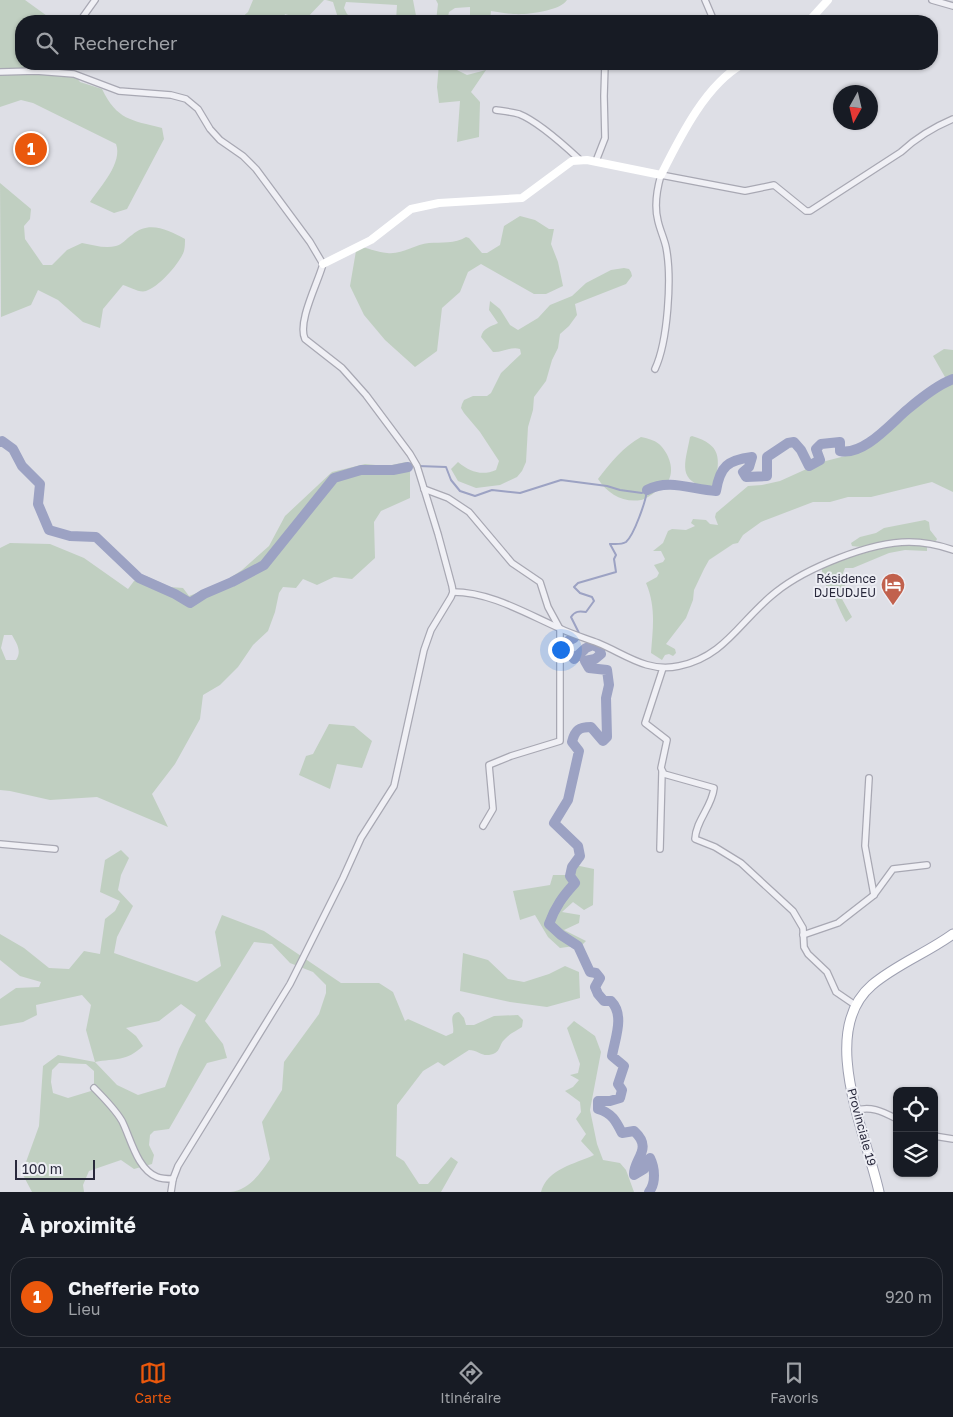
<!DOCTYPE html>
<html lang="fr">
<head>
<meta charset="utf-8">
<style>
	:root { --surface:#171b24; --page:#242831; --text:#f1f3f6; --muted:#9ea1a6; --line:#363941; --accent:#ea580c }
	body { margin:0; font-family:"Golos Text",sans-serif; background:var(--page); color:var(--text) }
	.controls { position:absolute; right:15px; bottom:15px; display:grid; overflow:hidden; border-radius:10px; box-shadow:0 1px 4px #0004 }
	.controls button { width:45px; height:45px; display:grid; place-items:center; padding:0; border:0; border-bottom:1px solid var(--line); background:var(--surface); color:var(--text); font:25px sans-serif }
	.compass { position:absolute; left:833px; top:85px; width:45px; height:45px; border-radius:50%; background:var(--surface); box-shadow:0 1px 4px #0004; rotate:188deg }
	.scale { position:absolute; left:15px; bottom:12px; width:80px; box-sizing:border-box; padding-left:5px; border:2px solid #29293c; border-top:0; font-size:14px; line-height:18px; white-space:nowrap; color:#29293c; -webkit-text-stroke:4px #edeef4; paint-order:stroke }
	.you { position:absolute; left:560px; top:649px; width:18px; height:18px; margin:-12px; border:4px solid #fff; border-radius:50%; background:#1a73e8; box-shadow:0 0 0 8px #1a73e833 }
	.badge { display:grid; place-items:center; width:32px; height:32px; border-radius:50%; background:var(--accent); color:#fff; font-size:16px; font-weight:700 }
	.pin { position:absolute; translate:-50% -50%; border:2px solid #fff; box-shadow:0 1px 5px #0006 }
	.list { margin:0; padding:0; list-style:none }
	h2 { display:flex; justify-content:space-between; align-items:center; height:65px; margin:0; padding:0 20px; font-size:21px }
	h2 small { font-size:16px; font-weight:400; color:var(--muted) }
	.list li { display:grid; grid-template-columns:32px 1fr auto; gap:15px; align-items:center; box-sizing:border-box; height:80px; margin:0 10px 10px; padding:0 10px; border:1px solid var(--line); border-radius:20px }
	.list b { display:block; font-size:19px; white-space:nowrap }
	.list p { margin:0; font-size:16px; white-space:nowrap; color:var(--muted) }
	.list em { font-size:16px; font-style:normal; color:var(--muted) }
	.icon { flex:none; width:28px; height:28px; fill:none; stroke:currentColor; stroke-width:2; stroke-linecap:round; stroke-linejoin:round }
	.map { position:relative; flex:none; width:953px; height:1192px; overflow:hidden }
	.search { position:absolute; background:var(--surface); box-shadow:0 1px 4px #0004; left:15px; right:15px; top:15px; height:55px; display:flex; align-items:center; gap:12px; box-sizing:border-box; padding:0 18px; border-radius:20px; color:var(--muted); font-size:19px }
	.sheet { height:155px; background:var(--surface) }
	nav { display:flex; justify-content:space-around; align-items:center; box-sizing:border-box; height:70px; border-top:1px solid var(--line); background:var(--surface); font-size:14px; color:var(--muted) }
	nav a { display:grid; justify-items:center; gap:2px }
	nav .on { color:var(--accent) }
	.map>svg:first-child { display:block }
	.green { fill:#c0cfc1; fill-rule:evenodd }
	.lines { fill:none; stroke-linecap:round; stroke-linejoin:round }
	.stream { stroke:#9ca2c3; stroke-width:2 }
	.river { stroke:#9ca2c3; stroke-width:10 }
	.street-casing { stroke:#a8a8b3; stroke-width:8 }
	.primary-casing { stroke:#9ea0b1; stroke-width:11 }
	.street { stroke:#f0f0f5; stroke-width:5.5 }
	.secondary { stroke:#fff; stroke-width:8 }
	.primary { stroke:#fff; stroke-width:9 }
	.labels { text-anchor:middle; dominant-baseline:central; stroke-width:4; stroke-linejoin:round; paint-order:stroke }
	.poi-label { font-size:12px; fill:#29293c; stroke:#edeef4; text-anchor:end }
	.street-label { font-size:12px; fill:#29293c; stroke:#edeef4 }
</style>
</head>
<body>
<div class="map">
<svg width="953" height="1192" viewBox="0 0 953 1192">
	<rect width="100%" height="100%" fill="#dedfe6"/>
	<g class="green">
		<path d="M0 0H25L54 21H21V64H66L80 82 102 89C117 120 131 120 162 128L164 139 127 209 114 213 90 202C100 187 123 163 116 144L33 103 21 100 0 107Z"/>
		<path d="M253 0H324L305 20 285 14 282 21H238L248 12Z"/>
		<path d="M326 0H413L417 21H396L397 5 346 2 344 8 347 14 355 21H339L333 2Z"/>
		<path d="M436 0H567C560 11 527 15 514 14 507 14 499 12 491 11L490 21H470V7L455 8 449 12 447 21H436L438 4Z"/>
		<path d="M439 64H452L453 68 467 75 486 70 471 92 480 102 479 137 457 142 460 101 439 103 437 87Z"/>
		<path d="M0 183 31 209 30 219 24 226 25 239 43 265H52L67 250 82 243C93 245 105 249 116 246 122 245 127 238 132 235 149 220 168 230 185 239 185 242 185 247 184 251 180 263 159 287 146 291 139 293 130 287 123 285L103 309 100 328 83 322 58 300 38 290 31 305 1 317Z"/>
		<path d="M520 216 535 220 549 229H554L551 244 558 262 563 286 546 294H534L481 264 468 272 460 292 442 308 437 351 415 367 385 340 364 315 350 286 357 245C366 248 377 252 387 253 402 255 415 244 429 243 441 242 455 244 466 237L469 238 482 253H487L500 245 504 226Z"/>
		<path d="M624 268 629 269 631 272 632 276 626 284 575 304 577 315 569 326 560 334 558 348 552 360 546 381 534 397 533 410 528 427 526 462 522 471 517 477 500 485 476 488 458 481 451 469 458 462C470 472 482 476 496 470L499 461 480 432 464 413 461 408 462 404 464 400 473 396H487L491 393 501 373 521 354 520 349C511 346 502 353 493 352L481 337C483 328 490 327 498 323L489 310 490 301 500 309 510 325 518 330 538 318 550 305 572 296 586 283 611 270Z"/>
		<path d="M944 349 953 350V492L932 482 871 497H848L830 502H813L761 522 743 535 738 543 733 544 709 560 704 569 694 590 693 600 686 618 666 644 675 649 676 653 673 656 669 654 665 655 662 660 651 653C653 627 656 607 646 583L657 577 659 573 654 565 663 562 665 559 661 551H653L663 543 668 531 672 529 686 530 695 526 691 523 693 519 706 520 710 524 718 525 715 517 716 513 748 486 762 485 780 481 822 462 849 455 874 442 907 413 943 385 945 377 933 356Z"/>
		<path d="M692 436C722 445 720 458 715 485L711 488C676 482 685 464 690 437Z"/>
		<path d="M641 437C647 438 654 440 659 444 669 453 676 471 667 483 665 486 658 489 655 492 651 495 646 499 641 500 623 503 608 494 598 479 611 462 623 447 641 437Z"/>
		<path d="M406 462 410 471V498L381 511 374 522 375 558 352 579 334 577 317 585 303 579 296 588 283 587 279 593 275 612 268 631 253 645 238 667 220 685 203 695 200 719 175 764 152 794 168 827 97 797 50 800 10 791 0 790V548L10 543 50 544 84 558 128 589 134 581 146 576 170 587 183 588 189 596 221 584 242 570 269 546 285 516 332 472 365 464 387 466ZM4 635H12C17 644 22 651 16 660H6L1 648Z"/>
		<path d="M925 520 929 522 930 530 937 539 936 541C921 539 907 538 892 540 878 543 866 549 852 546L851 543 860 537 876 533 884 528Z"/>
		<path d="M905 544H922L927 547V551L905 550 889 553 853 568H845L843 573 845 585 842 599 852 617 846 622C842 615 839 608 836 601 829 589 821 582 822 568L860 553Z"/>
		<path d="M329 724 354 726 372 741 362 768 337 764 330 789 299 775 306 756 313 754Z"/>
		<path d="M121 850 129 858 121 875 118 890 133 906 117 937 114 953 197 982 221 966 215 932 222 915 264 931 341 983H379L393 992 405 1021 408 1019 446 1036 453 1033C455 1025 447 1014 459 1012L464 1018 466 1025H474L494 1016 518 1015 523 1020 522 1027C516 1031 509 1034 505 1039 498 1045 502 1053 489 1055 481 1056 477 1050 469 1050L444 1066 438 1062 423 1071 397 1105 396 1156 404 1161 419 1184H428L451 1157 458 1162 441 1192H230C249 1190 260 1174 270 1159L262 1122 282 1090 284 1062 319 1014 326 993V985L313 972 290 963 272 944 254 942 205 1021 223 1044 227 1058 207 1063 169 1129 154 1131 150 1135 149 1145 154 1155 152 1164 134 1169 121 1160 89 1171 83 1185 84 1192H32L22 1173 39 1126 43 1066 58 1055 95 1062 86 1030 91 1005 82 995 36 1005 37 1015 23 1022 0 1026V999L16 988 39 987 41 982 20 976 0 960V934L24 948 49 968 69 969 84 951 100 954 105 919 115 911 120 901 100 892 105 860ZM181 1004 196 1015 179 1049 165 1087 138 1095 117 1085 95 1062C116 1058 126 1062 143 1046L136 1036 126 1028 159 1021ZM59 1063 86 1064 94 1071V1084L91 1091 68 1098 53 1093 51 1082 52 1070Z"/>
		<path d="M570 864 594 869 593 905 584 910 573 902 562 912 580 915 579 923 564 930 586 941 582 945 560 948 548 937 535 915 520 920 513 891 550 885 553 875H566Z"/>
		<path d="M463 953 488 960 508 979 524 982 549 974 565 966 579 972 580 998 547 1007 510 1002 460 991Z"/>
		<path d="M574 1021 595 1036 601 1052 590 1110 597 1144 603 1160 620 1163 626 1170 634 1192H541C547 1169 575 1164 594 1155L581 1141 586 1134 576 1119 581 1112 580 1102 565 1091 573 1087 579 1080 570 1075 578 1073 580 1064 567 1028Z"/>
	</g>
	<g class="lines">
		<g class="stream">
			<path d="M418 466 446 467 451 480 460 491 475 496 492 490 520 493 561 480 607 486 620 490 642 493 647 490"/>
			<path d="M579 633 571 617C575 611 579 611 586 612L594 601 592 597 580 593 574 587 578 583 616 572 614 559 616 555 610 544C615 544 621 545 626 542 634 535 646 501 647 490"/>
		</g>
		<g class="river">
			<path d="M0 442 2 441 13 449 22 466 40 484 38 504 49 530 70 536 96 537 139 578 175 594 190 603 204 594 232 582 264 565 334 478 361 470H393L408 467"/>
			<path d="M647 490C669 478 693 490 716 491 720 466 728 460 752 457L749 467 743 472 746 477 767 476V457L788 443 794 442 801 450 809 466 820 460 816 449 821 444 840 442V451C864 456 891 423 908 409 921 398 937 385 953 379"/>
			<path d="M574 638 568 641 565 647 574 659 586 648 593 645 599 648 601 654 595 659 585 661 589 668 607 670 609 685 606 698 607 737 603 741 591 727C579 727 575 730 572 742L579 751 568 800 554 823 578 846 580 856 572 867 570 876 575 883C563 896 555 907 549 924L561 935 578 946 590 972 596 973 600 978 595 987 598 994 604 1001H611C625 1015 615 1038 612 1056L624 1066 618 1084 622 1090 620 1098 610 1101H598V1109C612 1113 616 1121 622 1133L634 1131C654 1149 633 1159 634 1175L644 1169 650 1158C655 1168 656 1183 649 1192"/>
		</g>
		<defs>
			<g id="street">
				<path d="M705 0 714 21"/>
				<path d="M932 0 953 6"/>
				<path d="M80 21 95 0"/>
				<path d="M0 72 36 71 74 74 119 91 171 95 186 99 198 109 210 129 220 140 243 156 256 169 310 242 323 264C318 283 297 322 305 339L342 368 366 395 410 454 417 466 438 534 452 586 453 592 451 597 431 630 424 650 394 786 361 838 343 878 290 984 178 1166 173 1179 171 1192"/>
				<path d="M496 110C503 111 512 112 519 114 537 121 565 146 579 159"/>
				<path d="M596 161 605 138 604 96 605 64"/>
				<path d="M655 369C668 341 672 277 666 247 664 238 660 230 658 221 654 206 657 189 661 175L745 191 774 185 806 211H810L901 152C916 138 934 127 953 119"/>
				<path d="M424 489 448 498 469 512 512 563 540 582 548 607 560 629V741L511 756 489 765 493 809 483 826"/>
				<path d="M453 592C490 592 525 613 559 628 571 634 585 638 598 643 625 654 647 673 679 666 725 657 741 619 776 592 806 568 870 542 909 542 924 542 939 545 953 550"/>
				<path d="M663 668 645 723 667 740 661 768 664 774 714 788C712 807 696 820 695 839L715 847 741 863 793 911 803 928 804 947 808 954 827 972 836 992 855 1005"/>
				<path d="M869 778 865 846 874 895"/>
				<path d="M0 844 55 849"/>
				<path d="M660 849 662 772"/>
				<path d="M803 935 838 923 874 895 893 869 927 865"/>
				<path d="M94 1088C104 1098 115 1109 122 1121 131 1139 137 1169 157 1177 162 1179 168 1179 173 1179"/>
				<path d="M855 1111C870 1105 883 1112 897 1119"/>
				<path d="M934 1136 953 1139"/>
			</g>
			<path id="primary" d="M879 1192C867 1136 817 1032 872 985 897 964 927 953 953 934"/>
		</defs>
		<use href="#street" class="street-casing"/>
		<use href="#primary" class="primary-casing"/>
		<use href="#street" class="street"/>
		<g class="secondary">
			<path d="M809 21 828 0"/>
			<path d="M323 264 371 240 411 209 439 203 522 198 572 161 587 160 661 175C680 137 706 84 743 64"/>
		</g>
		<use href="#primary" class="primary"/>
	</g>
	<defs>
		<symbol id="hotel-pin" viewBox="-11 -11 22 30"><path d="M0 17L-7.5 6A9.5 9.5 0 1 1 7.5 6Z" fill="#c1614d" stroke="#edeef4"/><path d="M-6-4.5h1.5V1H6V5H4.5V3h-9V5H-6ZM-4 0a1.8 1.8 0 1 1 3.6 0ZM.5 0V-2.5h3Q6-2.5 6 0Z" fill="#fff"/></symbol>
	</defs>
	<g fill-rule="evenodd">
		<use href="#hotel-pin" x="879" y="571" width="28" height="38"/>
	</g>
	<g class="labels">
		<g class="poi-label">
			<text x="876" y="578">Résidence<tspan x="876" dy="14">DJEUDJEU</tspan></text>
		</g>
		<g class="street-label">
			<text transform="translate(862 1127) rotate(75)">Provinciale 19</text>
		</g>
	</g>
</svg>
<div class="controls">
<button><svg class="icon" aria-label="locate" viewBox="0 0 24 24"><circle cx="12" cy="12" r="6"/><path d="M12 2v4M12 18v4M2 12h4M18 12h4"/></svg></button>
<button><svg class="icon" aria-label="layers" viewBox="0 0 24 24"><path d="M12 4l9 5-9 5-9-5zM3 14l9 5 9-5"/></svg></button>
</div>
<svg class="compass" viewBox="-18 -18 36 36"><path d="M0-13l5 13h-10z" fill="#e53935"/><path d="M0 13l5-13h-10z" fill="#9ea1a6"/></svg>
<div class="scale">100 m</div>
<div class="you"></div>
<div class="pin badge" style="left:31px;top:149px">1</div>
<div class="search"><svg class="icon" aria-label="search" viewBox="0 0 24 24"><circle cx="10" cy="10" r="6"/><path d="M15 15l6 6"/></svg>Rechercher</div>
</div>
<section class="sheet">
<h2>À proximité<small></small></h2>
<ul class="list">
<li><span class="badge">1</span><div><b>Chefferie Foto</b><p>Lieu</p></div><em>920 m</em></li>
</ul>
</section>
<nav>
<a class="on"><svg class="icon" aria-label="map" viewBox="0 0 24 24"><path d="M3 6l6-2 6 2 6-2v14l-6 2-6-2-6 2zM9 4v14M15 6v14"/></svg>Carte</a>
<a><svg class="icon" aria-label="directions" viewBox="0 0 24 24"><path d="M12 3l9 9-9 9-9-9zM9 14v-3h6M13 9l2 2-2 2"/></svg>Itinéraire</a>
<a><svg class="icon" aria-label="saved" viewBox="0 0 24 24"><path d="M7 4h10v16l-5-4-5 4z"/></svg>Favoris</a>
</nav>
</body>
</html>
